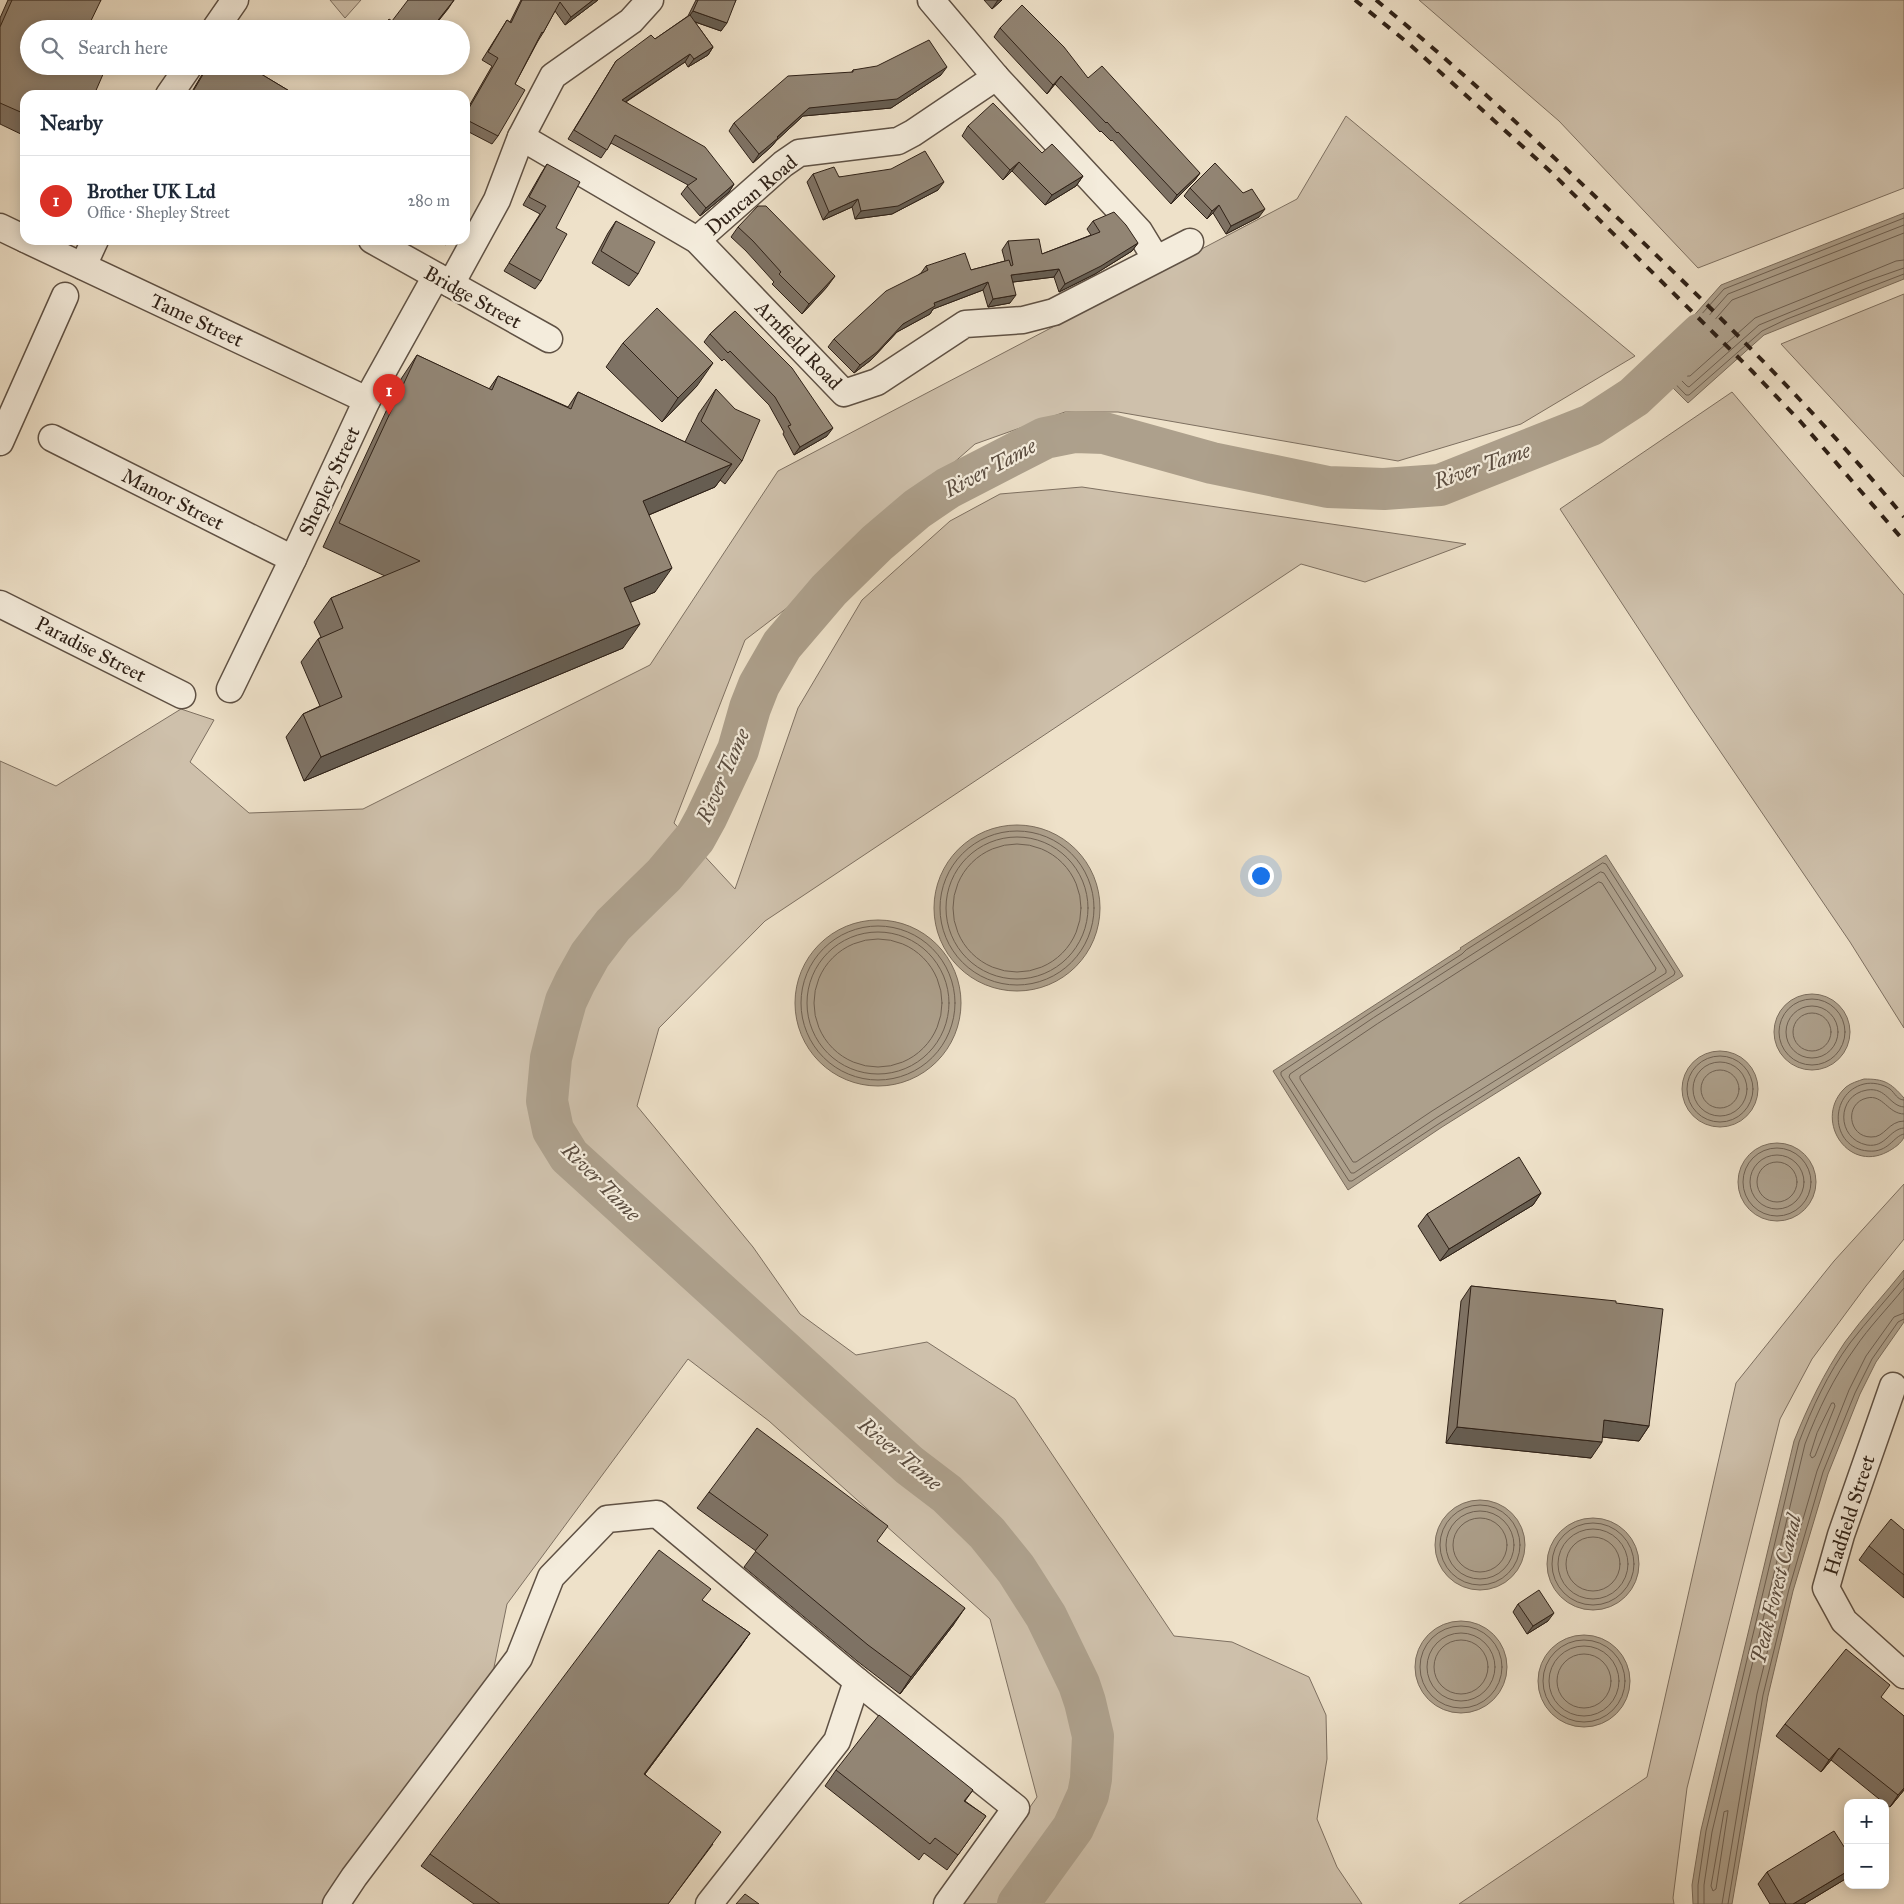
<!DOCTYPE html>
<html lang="en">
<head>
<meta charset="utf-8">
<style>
	:root { --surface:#fff; --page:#f6f6f7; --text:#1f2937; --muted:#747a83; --line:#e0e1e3; --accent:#d93025 }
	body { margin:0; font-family:"IM FELL Great Primer",serif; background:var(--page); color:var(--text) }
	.controls { position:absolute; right:15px; bottom:15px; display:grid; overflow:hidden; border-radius:10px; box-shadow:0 2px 12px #0003 }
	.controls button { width:45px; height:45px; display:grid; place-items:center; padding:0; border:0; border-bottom:1px solid var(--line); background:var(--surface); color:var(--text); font:25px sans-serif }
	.you { position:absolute; left:1260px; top:875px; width:18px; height:18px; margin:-12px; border:4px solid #fff; border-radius:50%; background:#1a73e8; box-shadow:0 0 0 8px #1a73e833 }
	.badge { display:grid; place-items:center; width:32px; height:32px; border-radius:50%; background:var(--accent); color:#fff; font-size:16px; font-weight:700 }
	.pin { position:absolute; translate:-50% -41px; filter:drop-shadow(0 1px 2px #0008) }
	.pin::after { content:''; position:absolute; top:26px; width:18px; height:15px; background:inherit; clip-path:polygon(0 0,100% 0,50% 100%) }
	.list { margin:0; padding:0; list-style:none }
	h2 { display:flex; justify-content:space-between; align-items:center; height:65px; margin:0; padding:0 20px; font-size:21px }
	h2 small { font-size:16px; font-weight:400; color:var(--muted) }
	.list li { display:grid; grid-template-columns:32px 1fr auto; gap:15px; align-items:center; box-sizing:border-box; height:90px; padding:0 20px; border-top:1px solid var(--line) }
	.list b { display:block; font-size:19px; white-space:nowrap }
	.list p { margin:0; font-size:16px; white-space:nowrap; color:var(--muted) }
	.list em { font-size:16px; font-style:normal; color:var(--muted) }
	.icon { flex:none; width:28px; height:28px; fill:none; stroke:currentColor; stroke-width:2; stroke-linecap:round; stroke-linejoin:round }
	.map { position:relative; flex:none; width:1904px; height:1904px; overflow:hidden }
	.search { position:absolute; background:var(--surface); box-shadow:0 2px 12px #0003; left:20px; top:20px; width:450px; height:55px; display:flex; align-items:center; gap:12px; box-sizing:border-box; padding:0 18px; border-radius:28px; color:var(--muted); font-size:19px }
	.panel { position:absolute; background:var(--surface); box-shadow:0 2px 12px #0003; left:20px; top:90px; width:450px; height:155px; border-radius:15px }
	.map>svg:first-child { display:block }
	.green { fill:#cec0ab; stroke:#7e7061 }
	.water { fill:#ada08c; stroke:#7b6d5d }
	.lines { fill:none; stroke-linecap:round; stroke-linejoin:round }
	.shore { stroke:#6e6052; stroke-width:1 }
	.river { stroke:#ada08c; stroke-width:42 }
	.minor-casing { stroke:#5f5144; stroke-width:29 }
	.minor { stroke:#f4ecdc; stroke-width:26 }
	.rail { stroke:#2f2117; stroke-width:4; stroke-dasharray:9 9; stroke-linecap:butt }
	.wall { fill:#7e7264; stroke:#2f2117 }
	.shaded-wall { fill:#665d51; stroke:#2f2117 }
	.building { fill:#928574; stroke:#2f2117 }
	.labels { text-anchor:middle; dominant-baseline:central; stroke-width:4.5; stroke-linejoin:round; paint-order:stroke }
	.street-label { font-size:20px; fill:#2f2117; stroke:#f4ecdc }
	.water-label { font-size:21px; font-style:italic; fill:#5b4d40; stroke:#f4ecdc }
</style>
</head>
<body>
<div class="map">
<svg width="1904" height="1904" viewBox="0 0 1904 1904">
	<rect width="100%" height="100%" fill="#eee1c9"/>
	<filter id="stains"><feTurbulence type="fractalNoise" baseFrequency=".004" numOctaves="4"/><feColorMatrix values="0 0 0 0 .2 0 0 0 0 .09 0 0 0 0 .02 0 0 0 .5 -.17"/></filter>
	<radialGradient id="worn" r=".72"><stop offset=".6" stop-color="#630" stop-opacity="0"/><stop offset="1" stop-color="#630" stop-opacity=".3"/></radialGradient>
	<g class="green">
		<path d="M330 0H361L345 18Z"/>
		<path d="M1419 0H1904V188L1698 268 1559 121Z"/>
		<path d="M1346 116 1635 356 1521 424 1398 461 1118 412H1065L975 444 800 598 745 640 674 823 735 889 798 708 862 600 950 521 1000 494 1082 487 1466 544 1365 582 1301 564 765 921 659 1028 637 1106 753 1247 800 1314 856 1355 927 1342 1015 1399 1174 1636 1232 1642 1309 1677 1326 1715 1327 1759 1317 1819 1337 1867 1362 1904H962L1037 1797 990 1619 769 1421 688 1359 507 1604 492 1677 328 1904H0V761L56 786 181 709 214 720 190 762 249 813 363 809 650 665 778 471 1297 199Z"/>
		<path d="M1904 294V477L1781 344Z"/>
		<path d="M1732 392 1904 595V1028L1850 942 1690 707 1560 509Z"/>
		<path d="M1904 1184V1239L1866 1286 1812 1359 1780 1419 1687 1788 1673 1898 1674 1904H1459L1647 1777 1736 1383 1834 1261Z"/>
	</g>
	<g class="water">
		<path d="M1904 213V279L1764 335 1688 403 1650 365 1721 285Z"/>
		<circle cx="1017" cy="908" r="83"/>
		<path d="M1606 855 1683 976 1442 1127 1348 1190 1273 1071 1461 949 1460 948Z"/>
		<circle cx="878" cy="1003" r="83"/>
		<circle cx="1812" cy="1032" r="38"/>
		<circle cx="1720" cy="1089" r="38"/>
		<path d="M1864 1079C1884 1079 1890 1082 1904 1098 1904 1106 1904 1129 1904 1137 1902 1143 1893 1149 1887 1152 1847 1173 1812 1118 1846 1087 1851 1083 1858 1081 1864 1079Z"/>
		<circle cx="1777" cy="1182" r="39"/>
		<path d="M1904 1270V1322L1876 1362 1860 1394 1828 1474 1793 1591 1768 1696 1732 1904H1693L1692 1885 1701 1830 1794 1441C1808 1406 1824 1373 1845 1342 1863 1317 1885 1294 1904 1270Z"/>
		<circle cx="1480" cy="1545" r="45"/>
		<circle cx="1593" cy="1564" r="46"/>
		<circle cx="1461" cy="1667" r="46"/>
		<circle cx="1584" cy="1681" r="46"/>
	</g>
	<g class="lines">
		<g class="shore">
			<path d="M1904 218 1724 289 1658 363V366L1686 395H1689L1762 331 1787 319 1904 274"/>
			<path d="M1904 225 1728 294 1667 363 1666 365 1687 386 1689 387 1759 325 1864 282 1904 268"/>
			<path d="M1904 233 1732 300 1677 363V365L1687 376H1690L1755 318 1862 275 1896 261 1904 260"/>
			<circle cx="1017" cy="908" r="77"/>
			<circle cx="1017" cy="908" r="71"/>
			<circle cx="1017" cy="908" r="64"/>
			<path d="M1603 863 1606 864 1675 972 1674 975 1440 1123 1352 1181H1349L1281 1075V1072L1370 1013 1462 954 1466 950Z"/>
			<path d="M1601 872 1604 873 1666 970V973L1436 1118 1354 1173H1351L1289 1077 1290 1074 1373 1018Z"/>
			<path d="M1599 882 1602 883 1656 968 1655 971 1432 1111 1356 1162H1353L1300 1079V1076L1377 1024Z"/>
			<circle cx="878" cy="1003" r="77"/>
			<circle cx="878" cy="1003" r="71"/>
			<circle cx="878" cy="1003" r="64"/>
			<circle cx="1812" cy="1032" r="33"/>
			<circle cx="1812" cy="1032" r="26"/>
			<circle cx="1812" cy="1032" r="19"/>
			<circle cx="1720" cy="1089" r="33"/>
			<circle cx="1720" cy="1089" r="27"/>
			<circle cx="1720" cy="1089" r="19"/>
			<path d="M1904 1100C1897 1100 1895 1093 1890 1089 1883 1084 1872 1082 1864 1084 1828 1093 1830 1148 1868 1151 1889 1153 1893 1136 1904 1134"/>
			<path d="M1904 1107C1889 1106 1887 1087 1867 1090 1836 1095 1836 1139 1867 1145 1886 1148 1889 1129 1904 1128"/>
			<path d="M1904 1114C1888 1114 1883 1094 1867 1098 1844 1103 1848 1137 1871 1137 1885 1138 1888 1121 1904 1121"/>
			<circle cx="1777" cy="1182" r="34"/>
			<circle cx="1777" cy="1182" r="27"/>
			<circle cx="1777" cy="1182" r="20"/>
			<path d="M1832 1403H1834L1835 1406 1815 1456 1812 1458 1810 1455 1817 1433Z"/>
			<circle cx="1480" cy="1545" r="40"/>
			<circle cx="1480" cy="1545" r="34"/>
			<circle cx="1480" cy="1545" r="27"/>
			<circle cx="1593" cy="1564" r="41"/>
			<circle cx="1593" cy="1564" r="35"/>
			<circle cx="1593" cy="1564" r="27"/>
			<circle cx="1461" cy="1667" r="41"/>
			<circle cx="1461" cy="1667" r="34"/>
			<circle cx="1584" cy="1681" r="41"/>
			<circle cx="1461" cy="1667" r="27"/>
			<circle cx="1584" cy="1681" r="35"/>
			<circle cx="1584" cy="1681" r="27"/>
			<path d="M1728 1811 1716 1889 1713 1891 1711 1886 1724 1812Z"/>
			<path d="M1698 1904V1885L1706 1831 1799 1442C1812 1408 1828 1373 1850 1343 1867 1321 1886 1300 1904 1278"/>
			<path d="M1704 1904V1885L1712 1832 1805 1444C1818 1410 1834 1377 1855 1348 1869 1327 1888 1308 1904 1288"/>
			<path d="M1722 1904 1757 1694 1783 1588 1817 1471 1849 1390 1866 1356 1894 1317 1904 1313"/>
			<path d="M1728 1904 1763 1695 1789 1589 1823 1472 1855 1393 1872 1359 1898 1322 1904 1319"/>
		</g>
		<path class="river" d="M1018 1904 1073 1828 1088 1795 1091 1779 1093 1736 1085 1702 1079 1684 1046 1616 1016 1569 987 1533 947 1494 909 1465 569 1156 553 1130 547 1101 551 1058 559 1026 566 1001 575 982 590 955 613 925 664 875 695 838 706 818 738 750 750 708 759 685 782 645 829 590 877 543 917 509 948 488 1045 438 1075 432 1104 433 1212 463 1328 487 1384 489 1440 485 1591 425 1634 397 1701 334"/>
		<defs>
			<g id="minor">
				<path d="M931 0 996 77 1139 231 1156 259"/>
				<path d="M215 29 235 0"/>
				<path d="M169 95 189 66"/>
				<path d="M521 137 697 240 844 393 877 382 965 324 1023 320 1054 312 1190 242"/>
				<path d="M0 227 25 239"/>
				<path d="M27 240 367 400"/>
				<path d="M372 240 549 339"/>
				<path d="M697 240 783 164 799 153 898 141 913 133 996 77"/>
				<path d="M83 266 95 240"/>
				<path d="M451 284 497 200 521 137 553 76 631 21 650 0"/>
				<path d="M52 438 293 559"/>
				<path d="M0 442 65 296"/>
				<path d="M0 604 182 695"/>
				<path d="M230 689 293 559 367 400 436 276"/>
				<path d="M1893 1386 1841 1535 1826 1588 1844 1621 1904 1675"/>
				<path d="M857 1681 1016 1808 947 1904"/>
				<path d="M336 1904 354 1877 519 1658 551 1577 607 1519 657 1514 857 1681 837 1741 709 1904"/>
			</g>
		</defs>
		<use href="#minor" class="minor-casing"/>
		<use href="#minor" class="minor"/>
		<g class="rail">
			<path d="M1355 0 1408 43 1551 172 1752 371 1800 421 1904 541"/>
			<path d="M1376 0C1472 79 1563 165 1652 251 1740 336 1826 423 1904 517"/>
		</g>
	</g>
	<g class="wall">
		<path d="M8 0H101L25 95V136L0 124V18Z"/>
		<path d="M521 0H598L565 25 555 11 543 33 538 41 515 84 498 136 492 144 465 130V113L492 66 482 60 507 20 510 22Z"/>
		<path d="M696 0H736L721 31 695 22 713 47 708 55 688 67 685 62 626 102 734 184 729 192 700 216 681 194 688 185 611 143 601 158 568 139 616 61 655 39 688 16Z"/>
		<path d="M984 0H1002L992 9Z"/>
		<path d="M1000 28 1088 78 1200 173 1194 181 1171 204 1112 140 1111 141 1101 131 1100 132 1055 84 1047 94 994 37Z"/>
		<path d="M207 66H253L251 68 296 95H190Z"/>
		<path d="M394 66H401L398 69Z"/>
		<path d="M853 70 941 75 891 108 803 116 776 141 772 146 753 163 729 131 734 123 852 72Z"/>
		<path d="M968 126 1042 153 1083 176 1076 186 1045 205 1012 171 1003 180 962 136Z"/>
		<path d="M547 164 556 228 541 281 535 289 504 271 540 214 523 205 542 172Z"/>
		<path d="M813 174 839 177 938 190 892 214 855 219 852 207 823 220 807 182Z"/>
		<path d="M1190 188 1243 193 1259 217 1226 234 1213 213 1207 219 1184 196Z"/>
		<path d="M616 221 638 274 629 286 592 263 608 233Z"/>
		<path d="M1093 221 1138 243 1132 251 1095 274 1059 292 1054 277 1013 282 1010 303 988 307 983 290 933 309 930 314 897 332 871 360 854 373 828 347 834 339 921 273 926 266 971 270 1005 261 1002 250 1008 241 1042 254 1091 235 1087 229Z"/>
		<path d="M738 227 827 287 802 314 772 284 774 282 746 251 731 237Z"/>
		<path d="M439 240H450L446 245Z"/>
		<path d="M735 311 827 436 794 455 783 434 784 432 769 405 724 359 722 361 704 342 710 334Z"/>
		<path d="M623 343 697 386 662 422 606 367Z"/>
		<path d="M417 355 489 389 498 376 568 407 578 392 685 442 699 413 716 389 742 461 725 484 720 480 715 487 649 515 655 592 630 602 623 648 304 781 286 737 303 714 320 706 301 662 318 639 321 637 314 622 331 598 385 576 323 547 401 379Z"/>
		<path d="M1541 1193 1533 1205 1440 1261 1418 1226 1427 1214Z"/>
		<path d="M1471 1286 1616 1303 1649 1426 1639 1441 1602 1437 1591 1458 1446 1443 1461 1301Z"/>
		<path d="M709 1492 877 1541 954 1624 900 1694 857 1661 744 1567 756 1551 697 1508Z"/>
		<path d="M1904 1530V1598L1859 1560 1869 1546Z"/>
		<path d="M703 1601 750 1633 645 1774 713 1844 668 1904H474L421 1866 430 1854Z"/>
		<path d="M1518 1604 1548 1621 1527 1634 1513 1612Z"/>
		<path d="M1881 1698 1904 1716V1790L1890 1807 1885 1804V1803H1884L1831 1760 1821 1772 1776 1736 1785 1724Z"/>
		<path d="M836 1770 973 1790 965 1801 986 1816 947 1870 924 1853 919 1860 825 1786Z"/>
		<path d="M1848 1853V1877L1847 1878 1804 1904H1770L1758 1884 1767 1872Z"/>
	</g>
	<g class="shaded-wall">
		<path d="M454 0 448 9 432 29H431Z"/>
		<path d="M593 0H598L565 25 571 17Z"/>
		<path d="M998 0H1002L992 9Z"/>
		<path d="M693 11 727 23 721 31 687 19Z"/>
		<path d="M713 47 708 55 688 67 694 59Z"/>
		<path d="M690 54 685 62 616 108 622 100Z"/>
		<path d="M947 67 941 75 891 108 803 116 776 141 772 146 753 163 759 154 809 108Z"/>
		<path d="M1061 76 1055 84 1047 94 1053 85Z"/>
		<path d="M1019 162 1012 171 1003 180 1010 170Z"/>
		<path d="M1200 173 1194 181 1171 204 1177 195Z"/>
		<path d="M1083 176 1076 186 1045 205 1052 195Z"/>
		<path d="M944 182 938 190 892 214 855 219 861 211Z"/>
		<path d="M734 184 729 192 700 216 706 208Z"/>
		<path d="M858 199 852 207 823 220 829 212Z"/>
		<path d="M1219 205 1213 213 1207 219 1212 211Z"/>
		<path d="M1265 209 1259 217 1226 234 1231 226Z"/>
		<path d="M1138 243 1132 251 1095 274 1059 292 1065 284Z"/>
		<path d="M1059 269 1054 277 1005 283 1011 275Z"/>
		<path d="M835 276 827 287 802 314 809 304Z"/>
		<path d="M988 282 983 290 933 309 930 314 897 332 871 360 854 373 860 365 903 324 934 303Z"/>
		<path d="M1016 295 1010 303 988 307 993 299Z"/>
		<path d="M713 363 697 386 662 422 678 398Z"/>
		<path d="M833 428 827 436 794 455 800 447Z"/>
		<path d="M732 464 715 487 627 524 643 501Z"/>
		<path d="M672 568 655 592 608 612 624 588Z"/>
		<path d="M640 624 623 648 304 781 321 757Z"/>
		<path d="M1541 1193 1533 1205 1440 1261 1449 1249Z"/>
		<path d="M1604 1420 1649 1426 1639 1441 1593 1436Z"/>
		<path d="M1457 1427 1602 1442 1591 1458 1446 1443Z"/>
		<path d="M965 1608 954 1624 900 1694 911 1677Z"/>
		<path d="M1554 1613 1548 1621 1527 1634 1533 1626Z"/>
		<path d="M750 1633 741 1646 636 1786 644 1774Z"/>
		<path d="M1839 1748 1831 1760 1821 1772 1829 1760Z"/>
		<path d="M1904 1788V1790L1890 1807 1898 1795Z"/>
		<path d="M1848 1871 1847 1878 1804 1904H1793Z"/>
	</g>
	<g class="building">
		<path d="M12 0H101L87 29H29V66H91L104 72 94 95H25V114L0 103V27Z"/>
		<path d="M408 0H454L431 29H381L389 19 392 21Z"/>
		<path d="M522 0H593L571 17 560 2 543 33 542 32 515 84 525 90 498 136 465 119V115L498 58 488 52 507 20 511 23Z"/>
		<path d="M698 0H736L727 23 693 11Z"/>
		<path d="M1022 5 1064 47 1088 78 1102 66 1200 173 1177 195 1118 132 1117 133 1107 122 1106 123 1061 76 1053 85 1000 28Z"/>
		<path d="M690 15 713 47 694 59 690 54 622 100 705 147 734 184 706 208 687 186 697 179 615 135 607 150 574 130 616 61 651 35 655 39Z"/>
		<path d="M239 25 245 29H237Z"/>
		<path d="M929 40 947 67 897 99 809 108 777 137 778 138 759 154 734 123 788 76 853 72V70L877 66Z"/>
		<path d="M208 66H253L251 68 296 95H195L192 93Z"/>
		<path d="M993 103 1042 153 1052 144 1083 176 1052 195 1019 162 1010 170 968 126Z"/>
		<path d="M925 151 944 182 898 206 861 211 858 199 829 212 813 174 834 167 839 177 891 169Z"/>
		<path d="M1215 163 1243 193 1252 189 1265 209 1231 226 1219 205 1212 211 1190 188Z"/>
		<path d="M547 164 580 182 556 228 567 234 541 281 509 263 546 206 529 197Z"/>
		<path d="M465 203 469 205 465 213Z"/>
		<path d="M758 206H766L835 276 809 304 779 274 781 272 753 241 738 227Z"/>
		<path d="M1114 212 1126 225 1138 243 1101 266 1065 284 1059 269 1011 275 1016 295 993 299 988 282 934 303 935 306 903 324 877 352 860 365 834 339 886 291 928 270 926 266 965 253 971 270 1009 260 1011 266 1013 265 1008 241 1039 239 1042 254 1100 232 1093 221Z"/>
		<path d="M616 221 655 242 638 274 601 251Z"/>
		<path d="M657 308 713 363 678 398 623 343Z"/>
		<path d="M735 311 792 368 833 428 800 447 788 426 791 425 775 397 730 351 728 353 710 334Z"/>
		<path d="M417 355 492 390 498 376 571 409 578 392 732 464 643 501 672 568 624 588 640 624 321 757 303 714 342 697 318 639 343 628 331 598 420 561 339 523Z"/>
		<path d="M716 389 735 409 760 420 742 461 701 421Z"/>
		<path d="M1519 1157 1541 1193 1449 1249 1427 1214Z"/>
		<path d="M1471 1286 1616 1301V1303L1663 1309 1649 1426 1604 1420 1602 1442 1457 1427Z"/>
		<path d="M757 1428 888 1526 877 1541 965 1608 911 1677 868 1645 755 1551 768 1535 709 1492Z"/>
		<path d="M1891 1519 1904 1530V1575L1869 1546Z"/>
		<path d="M659 1550 711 1589 702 1600 750 1633 644 1774 721 1832 668 1904H500L430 1854Z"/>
		<path d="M1539 1590 1554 1613 1533 1626 1518 1604Z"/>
		<path d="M1846 1649 1890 1685 1881 1697 1904 1716V1788L1898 1795 1839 1748 1829 1760 1785 1724Z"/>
		<path d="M879 1715 973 1790 964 1801 986 1816 958 1855 935 1838 930 1844 836 1770Z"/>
		<path d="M1834 1831 1848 1853V1871L1793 1904H1786L1767 1872Z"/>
		<path d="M745 1894 759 1904H736Z"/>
	</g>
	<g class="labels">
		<g class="street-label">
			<text transform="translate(751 195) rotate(-40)">Duncan Road</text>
			<text transform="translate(473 297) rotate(29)">Bridge Street</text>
			<text transform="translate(197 320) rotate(25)">Tame Street</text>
			<text transform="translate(799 345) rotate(46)">Arnfield Road</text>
			<text transform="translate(329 481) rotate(-65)">Shepley Street</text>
			<text transform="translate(173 499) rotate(27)">Manor Street</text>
			<text transform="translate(91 649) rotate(27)">Paradise Street</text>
			<text transform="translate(1849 1515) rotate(-72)">Hadfield Street</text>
		</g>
		<g class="water-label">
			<text transform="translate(1482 466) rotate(-19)">River Tame</text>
			<text transform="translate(990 468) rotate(-28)">River Tame</text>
			<text transform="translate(723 776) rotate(-66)">River Tame</text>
			<text transform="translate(601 1182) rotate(45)">River Tame</text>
			<text transform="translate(900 1454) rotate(40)">River Tame</text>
			<text transform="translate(1776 1589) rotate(-76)">Peak Forest Canal</text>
		</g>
	</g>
	<rect width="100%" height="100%" filter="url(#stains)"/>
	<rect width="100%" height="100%" fill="url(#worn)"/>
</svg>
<div class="controls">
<button>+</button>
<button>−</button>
</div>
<div class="you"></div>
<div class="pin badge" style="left:389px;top:415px">1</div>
<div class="search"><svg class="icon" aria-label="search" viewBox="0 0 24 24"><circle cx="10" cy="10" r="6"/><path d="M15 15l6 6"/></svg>Search here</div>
<section class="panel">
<h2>Nearby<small></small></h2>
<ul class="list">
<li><span class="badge">1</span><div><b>Brother UK Ltd</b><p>Office · Shepley Street</p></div><em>280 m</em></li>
</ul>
</section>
</div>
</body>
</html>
